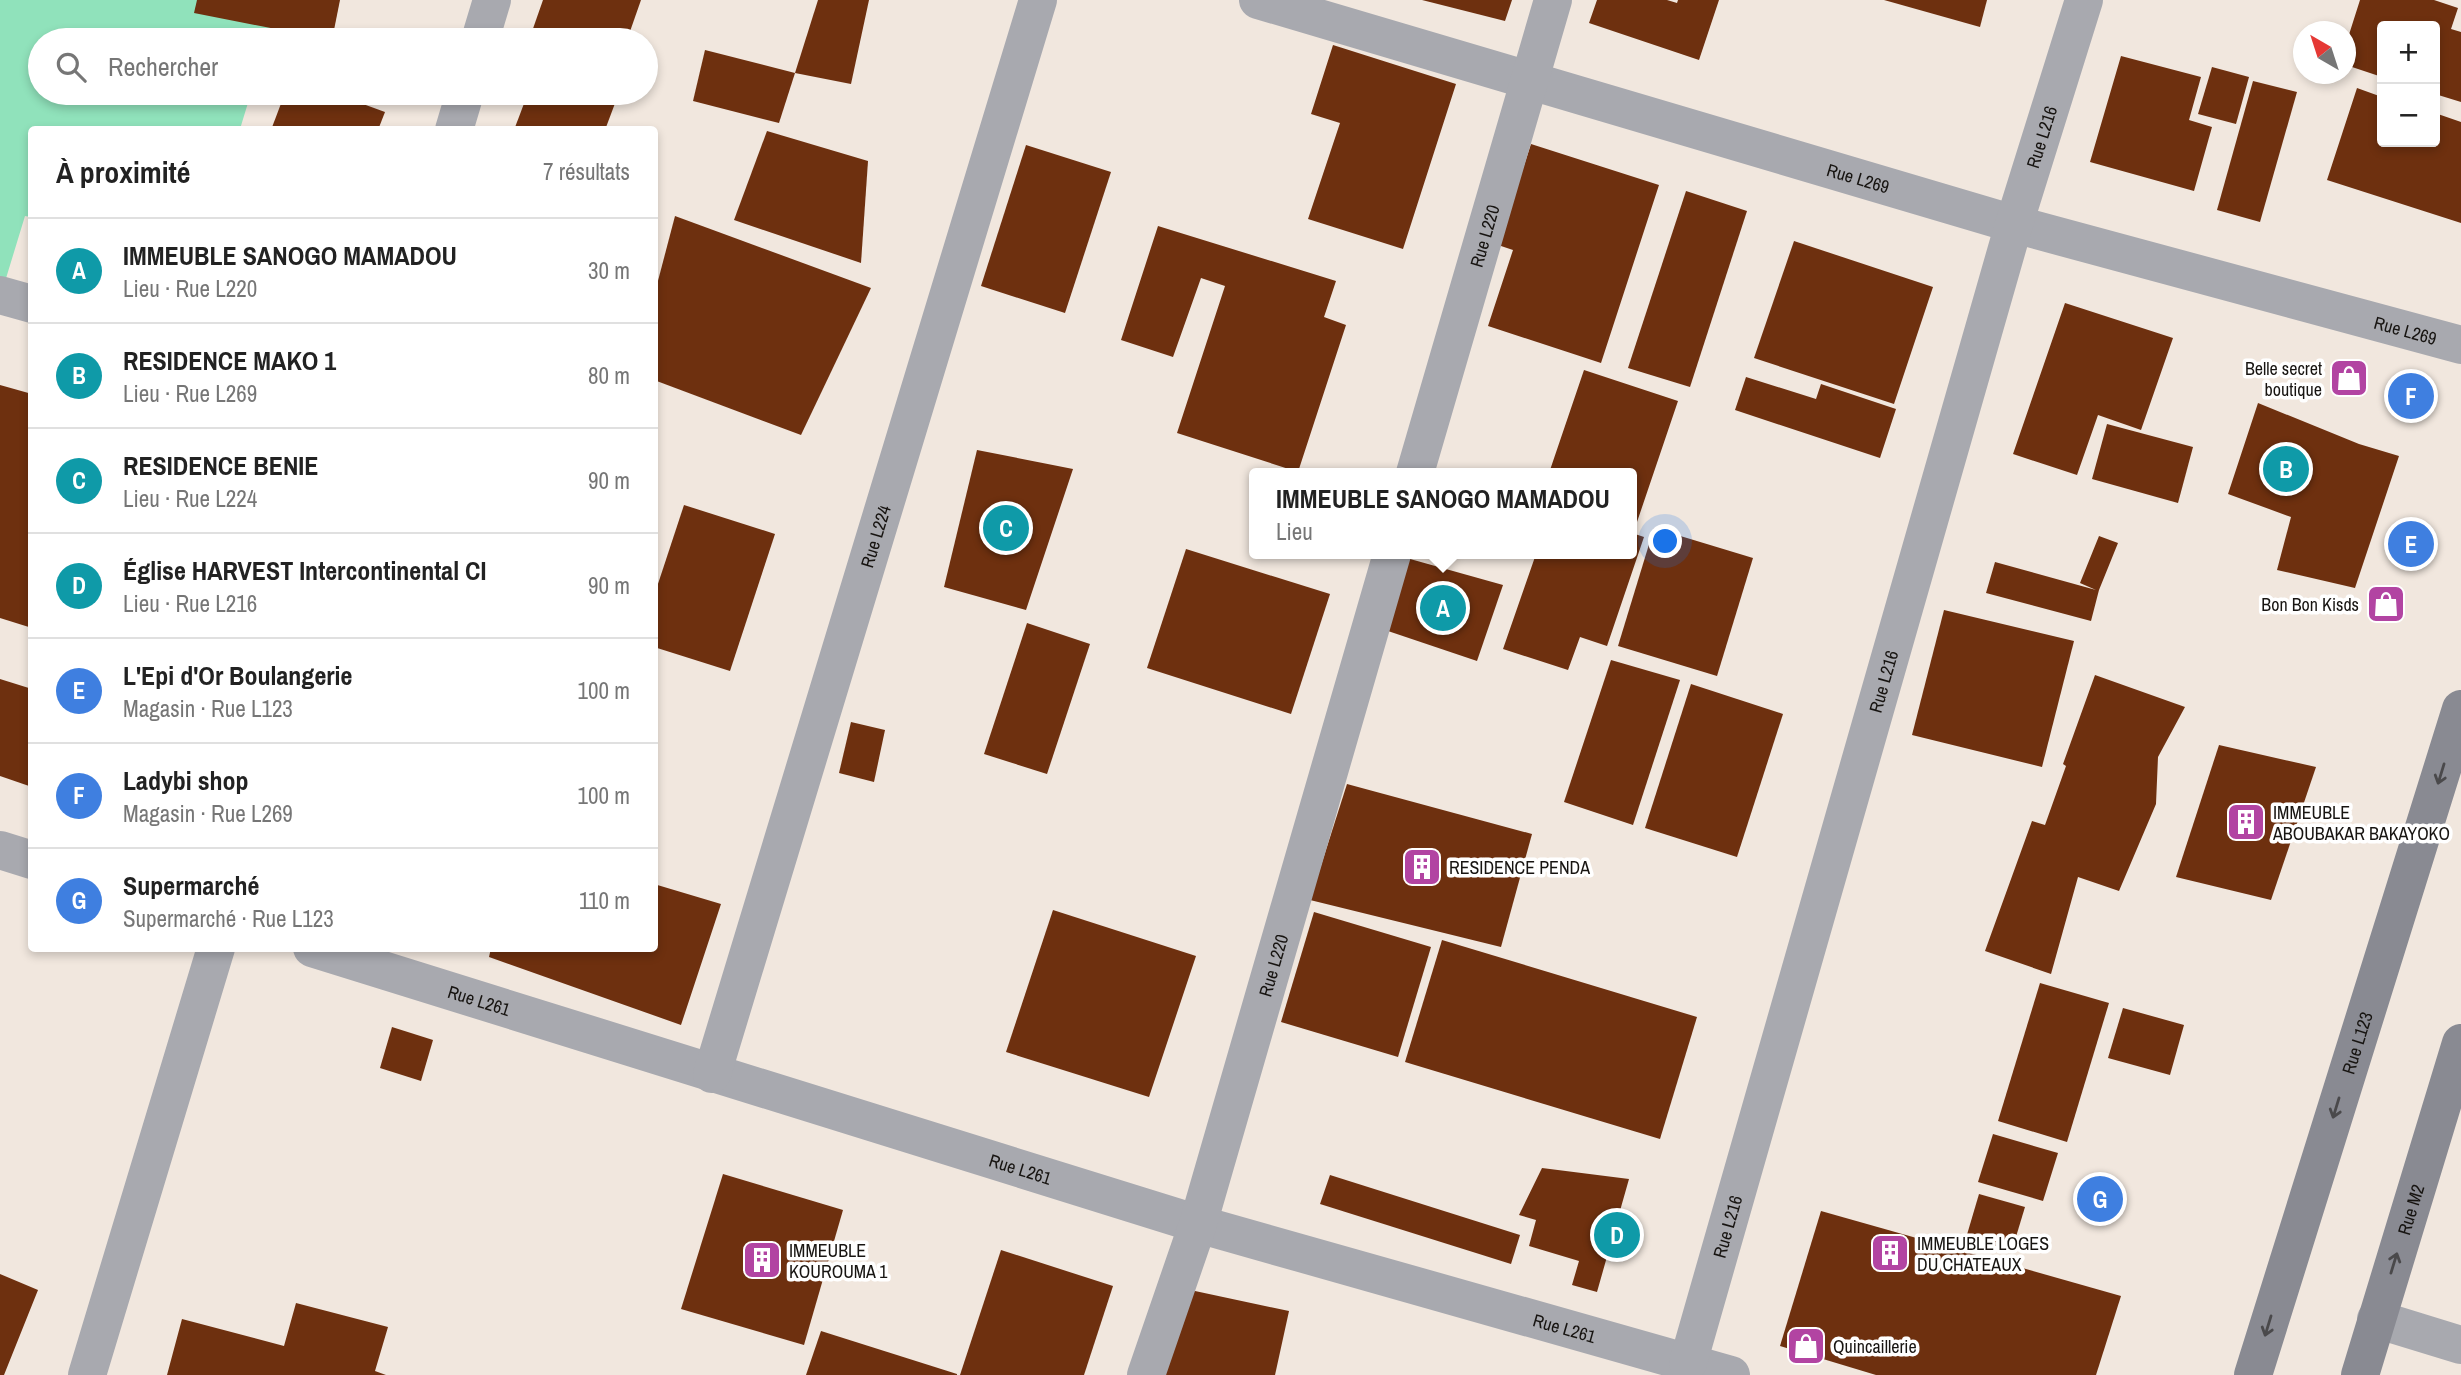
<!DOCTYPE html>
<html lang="fr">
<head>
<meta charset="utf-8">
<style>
	:root { --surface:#fff; --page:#f6f6f6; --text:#222; --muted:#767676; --line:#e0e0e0; --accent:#7c3aed }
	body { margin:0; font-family:"Archivo Narrow",sans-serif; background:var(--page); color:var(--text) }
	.controls { position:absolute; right:21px; top:21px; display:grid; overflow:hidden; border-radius:7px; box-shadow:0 4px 10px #0003 }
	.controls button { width:63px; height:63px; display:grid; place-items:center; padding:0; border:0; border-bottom:2px solid var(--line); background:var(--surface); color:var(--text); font:35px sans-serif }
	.compass { position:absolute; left:2293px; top:21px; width:63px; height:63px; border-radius:50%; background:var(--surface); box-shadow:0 4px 10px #0003; rotate:321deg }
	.you { position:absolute; left:1666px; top:542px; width:24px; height:24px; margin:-18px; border:5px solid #fff; border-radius:50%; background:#1a73e8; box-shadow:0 0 0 10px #1a73e833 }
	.badge { display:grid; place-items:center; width:46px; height:46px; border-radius:50%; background:var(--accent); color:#fff; font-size:23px; font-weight:700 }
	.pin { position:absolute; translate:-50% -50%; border:4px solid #fff; box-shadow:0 2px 7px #0006 }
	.popup { position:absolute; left:1249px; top:468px; width:388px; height:91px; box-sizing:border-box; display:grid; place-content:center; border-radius:7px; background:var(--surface); filter:drop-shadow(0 2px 5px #0005); font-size:23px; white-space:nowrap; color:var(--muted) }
	.popup b { font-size:26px; color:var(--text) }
	.popup::after { content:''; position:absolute; left:50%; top:100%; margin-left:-14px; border:14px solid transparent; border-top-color:var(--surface) }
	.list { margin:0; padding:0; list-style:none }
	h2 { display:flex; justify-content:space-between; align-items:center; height:91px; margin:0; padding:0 28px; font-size:30px }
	h2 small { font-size:23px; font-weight:400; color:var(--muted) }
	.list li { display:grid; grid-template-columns:46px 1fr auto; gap:21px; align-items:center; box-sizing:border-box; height:105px; padding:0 28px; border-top:2px solid var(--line) }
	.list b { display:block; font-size:26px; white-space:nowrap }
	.list p { margin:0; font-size:23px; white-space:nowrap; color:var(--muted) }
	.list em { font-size:23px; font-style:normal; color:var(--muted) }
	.icon { flex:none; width:38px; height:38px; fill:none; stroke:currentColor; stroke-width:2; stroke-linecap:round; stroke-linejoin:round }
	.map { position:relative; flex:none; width:2461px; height:1375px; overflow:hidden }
	.search { position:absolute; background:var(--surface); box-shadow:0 4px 10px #0003; left:28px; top:28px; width:630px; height:77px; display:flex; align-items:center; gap:18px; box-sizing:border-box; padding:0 24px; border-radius:38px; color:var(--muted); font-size:26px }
	.panel { position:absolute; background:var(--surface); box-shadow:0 4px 10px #0003; left:28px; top:126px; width:630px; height:826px; border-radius:7px }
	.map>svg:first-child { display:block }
	.green { fill:#90e2bb }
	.building { fill:#6e300f }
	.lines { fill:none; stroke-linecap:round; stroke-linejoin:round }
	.street { stroke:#a8a9af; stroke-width:38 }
	.secondary { stroke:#898a92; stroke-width:38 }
	.oneway { stroke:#4a494b }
	.labels { text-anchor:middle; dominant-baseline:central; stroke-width:7; stroke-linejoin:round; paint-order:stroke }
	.street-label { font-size:18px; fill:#171411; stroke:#fff }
	.poi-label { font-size:18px; fill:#171411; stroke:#fff; text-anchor:start }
</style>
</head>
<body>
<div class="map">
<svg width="2461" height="1375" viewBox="0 0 2461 1375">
	<rect width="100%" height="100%" fill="#f1e7de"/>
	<path class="green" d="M0 0H200L273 21 267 40H40V93H251L240 129 32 130 31 217 25 216 0 298Z"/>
	<g class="building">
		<path d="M197 0H340L332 40 194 13Z"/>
		<path d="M543 0H641L627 40H529Z"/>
		<path d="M818 0H869L851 84 795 73Z"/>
		<path d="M1422 0H1512L1505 21Z"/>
		<path d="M1597 0H1667L1677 3 1678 0H1719L1699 60 1589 23Z"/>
		<path d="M1884 0H1987L1980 27Z"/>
		<path d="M2360 0H2434L2458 8 2451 29 2461 32V102L2435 94V26H2382V77L2346 65V44Z"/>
		<path d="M1333 45 1456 84 1403 249 1308 219 1340 123 1311 114Z"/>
		<path d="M705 50 795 73 779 123 693 101Z"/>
		<path d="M2121 56 2201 77 2189 120 2212 127 2194 191 2090 162Z"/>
		<path d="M2212 67 2249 77 2236 124 2198 114Z"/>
		<path d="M2253 81 2297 92 2260 222 2217 210Z"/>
		<path d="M2357 88 2382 97V142H2435V113L2461 122V223L2327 180Z"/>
		<path d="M285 93H333L385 112 378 130H271Z"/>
		<path d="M528 93H603L617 98 605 130H514Z"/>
		<path d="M767 131 868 161 861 263 734 220Z"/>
		<path d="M1531 144 1659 185 1601 363 1488 326 1513 250 1498 245Z"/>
		<path d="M1026 145 1111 172 1065 313 981 286Z"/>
		<path d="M1686 191 1747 211 1690 387 1628 368Z"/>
		<path d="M675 216 871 288 801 435 654 380V296Z"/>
		<path d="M1158 226 1336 281 1324 317 1346 325 1298 472 1177 433 1225 286 1201 278 1173 357 1121 340Z"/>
		<path d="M1794 241 1933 287 1894 404 1754 358Z"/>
		<path d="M2065 303 2173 338 2141 430 2098 415 2077 475 2013 454Z"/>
		<path d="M1584 370 1678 401 1637 522 1632 520V473H1549Z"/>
		<path d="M1746 377 1816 399 1821 384 1896 409 1880 458 1735 410Z"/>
		<path d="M0 385 32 394V628L0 618Z"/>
		<path d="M2258 403 2359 444 2399 456 2355 588 2277 570 2291 517 2228 494Z"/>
		<path d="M2107 424 2193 447 2178 503 2092 479Z"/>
		<path d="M977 450 1073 469 1026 610 944 587Z"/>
		<path d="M684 505 775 534 730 671 654 647V596Z"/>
		<path d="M1654 528 1753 558 1717 676 1618 646Z"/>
		<path d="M1632 533 1644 537 1607 646 1580 637 1568 670 1503 649 1536 554H1632Z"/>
		<path d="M2099 536 2118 543 2099 590 2091 621 1986 593 1995 562 2096 590 2080 583Z"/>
		<path d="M1186 549 1330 594 1291 714 1147 668Z"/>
		<path d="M1403 557 1503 585 1477 661 1385 630Z"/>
		<path d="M1944 610 2074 641 2042 767 1912 735Z"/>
		<path d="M1027 623 1090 644 1047 774 984 754Z"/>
		<path d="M1611 660 1680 680 1633 825 1564 802Z"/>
		<path d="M2095 675 2185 707 2158 757 2156 804 2119 891 2078 877 2051 974 1985 951 2032 821 2045 825 2066 766 2063 764Z"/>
		<path d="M0 679 32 689V787L0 776Z"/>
		<path d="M1691 684 1783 714 1737 857 1645 828Z"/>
		<path d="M851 722 885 730 874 782 839 773Z"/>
		<path d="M2219 745 2316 767 2271 900 2176 877Z"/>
		<path d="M1347 784 1532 834 1501 947 1310 900Z"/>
		<path d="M654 884 721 904 681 1025 489 957 491 948H654Z"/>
		<path d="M1053 910 1196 956 1149 1097 1006 1052Z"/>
		<path d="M1314 912 1431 947 1398 1057 1281 1022Z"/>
		<path d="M1442 940 1697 1017 1660 1139 1405 1062Z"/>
		<path d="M2040 983 2109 1003 2067 1142 1998 1121Z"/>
		<path d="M2123 1008 2184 1025 2170 1075 2108 1058Z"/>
		<path d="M392 1027 433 1040 421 1081 380 1068Z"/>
		<path d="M1993 1134 2058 1153 2043 1201 1978 1182Z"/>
		<path d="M1542 1168 1629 1179 1597 1292 1572 1285 1579 1261 1529 1246 1536 1220 1519 1215Z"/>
		<path d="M723 1174 843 1210 804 1345 681 1309Z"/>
		<path d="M1330 1175 1520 1235 1511 1264 1320 1204Z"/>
		<path d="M1979 1194 2025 1207 2012 1250 1966 1238Z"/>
		<path d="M1821 1211 2121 1296 2096 1375H1876L1780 1346Z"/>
		<path d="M1001 1250 1113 1286 1084 1375H960Z"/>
		<path d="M0 1274 38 1290 4 1375H0Z"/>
		<path d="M1181 1288 1289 1311 1275 1375H1161Z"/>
		<path d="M296 1303 388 1327 375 1371 386 1375H167L182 1319 284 1346Z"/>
		<path d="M821 1331 957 1374V1375H806Z"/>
	</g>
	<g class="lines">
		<g class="street">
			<path id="s1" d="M1258 0 2014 224 2461 345"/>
			<path d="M480 40 492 0"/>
			<path d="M454 130 465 93"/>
			<path d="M0 295 32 304"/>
			<path id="s2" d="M1415 473 1553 0"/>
			<path d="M0 850 32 860"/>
			<path id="s3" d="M312 948 1198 1224 1731 1375"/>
			<path id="s4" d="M712 1074 1038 0"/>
			<path d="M2376 1319 2461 1345"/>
			<path id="s5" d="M1688 1363 2014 224 2084 0"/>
			<path d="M87 1375 216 948"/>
			<path id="s6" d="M1146 1375 1198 1224 1392 554"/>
		</g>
		<g class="secondary">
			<path id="s7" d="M2253 1375 2461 709"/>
			<path id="s8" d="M2360 1375 2461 1043"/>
		</g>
	</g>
	<defs><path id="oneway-shaft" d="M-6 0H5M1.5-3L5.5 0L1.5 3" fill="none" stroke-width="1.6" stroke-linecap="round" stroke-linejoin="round" transform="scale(1.75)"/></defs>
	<g class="oneway">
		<use href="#oneway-shaft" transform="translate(2441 774) rotate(107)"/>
		<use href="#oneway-shaft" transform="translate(2336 1108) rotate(107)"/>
		<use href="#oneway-shaft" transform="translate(2394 1263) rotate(-73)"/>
		<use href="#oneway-shaft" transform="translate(2268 1326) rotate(107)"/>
	</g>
	<defs>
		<symbol id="shop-square" viewBox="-11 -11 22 22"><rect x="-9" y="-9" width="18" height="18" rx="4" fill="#b244a2" stroke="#fff"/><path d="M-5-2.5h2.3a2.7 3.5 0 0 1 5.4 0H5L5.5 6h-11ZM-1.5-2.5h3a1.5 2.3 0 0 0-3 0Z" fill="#fff"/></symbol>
		<symbol id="building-square" viewBox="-11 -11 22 22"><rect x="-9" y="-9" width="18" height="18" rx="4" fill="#b244a2" stroke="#fff"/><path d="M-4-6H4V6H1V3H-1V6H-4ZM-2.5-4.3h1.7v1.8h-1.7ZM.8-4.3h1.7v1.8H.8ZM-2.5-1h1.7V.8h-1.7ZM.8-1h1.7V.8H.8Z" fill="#fff"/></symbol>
	</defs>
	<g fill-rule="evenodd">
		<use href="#shop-square" x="2327" y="356" width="44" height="44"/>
		<use href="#shop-square" x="2364" y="582" width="44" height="44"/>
		<use href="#building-square" x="2224" y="800" width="44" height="44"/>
		<use href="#building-square" x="1400" y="845" width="44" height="44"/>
		<use href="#building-square" x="1868" y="1231" width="44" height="44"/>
		<use href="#building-square" x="740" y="1238" width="44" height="44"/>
		<use href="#shop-square" x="1784" y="1324" width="44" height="44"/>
	</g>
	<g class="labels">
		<g class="street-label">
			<text stroke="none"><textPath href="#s5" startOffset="1276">Rue L216</textPath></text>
			<text stroke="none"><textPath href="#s1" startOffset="626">Rue L269</textPath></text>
			<text stroke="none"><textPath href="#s2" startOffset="247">Rue L220</textPath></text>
			<text stroke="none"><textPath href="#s1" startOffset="1194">Rue L269</textPath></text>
			<text stroke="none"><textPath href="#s4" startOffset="562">Rue L224</textPath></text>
			<text stroke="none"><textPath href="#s5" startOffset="709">Rue L216</textPath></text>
			<text stroke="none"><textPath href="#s6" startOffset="429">Rue L220</textPath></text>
			<text stroke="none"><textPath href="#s3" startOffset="175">Rue L261</textPath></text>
			<text stroke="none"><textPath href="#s7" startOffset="348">Rue L123</textPath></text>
			<text stroke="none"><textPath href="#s3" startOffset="742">Rue L261</textPath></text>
			<text stroke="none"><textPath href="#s8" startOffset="173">Rue M2</textPath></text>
			<text stroke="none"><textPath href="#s5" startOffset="142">Rue L216</textPath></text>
			<text stroke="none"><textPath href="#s3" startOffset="1309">Rue L261</textPath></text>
		</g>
		<g class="poi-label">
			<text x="2322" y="368" text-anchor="end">Belle secret<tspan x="2322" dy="21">boutique</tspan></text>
			<text x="2359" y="604" text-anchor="end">Bon Bon Kisds</text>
			<text x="2273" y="812">IMMEUBLE<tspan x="2273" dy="21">ABOUBAKAR BAKAYOKO</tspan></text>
			<text x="1449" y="867">RESIDENCE PENDA</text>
			<text x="1917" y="1243">IMMEUBLE LOGES<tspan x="1917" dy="21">DU CHATEAUX</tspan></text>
			<text x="789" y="1250">IMMEUBLE<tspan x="789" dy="21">KOUROUMA 1</tspan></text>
			<text x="1833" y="1346">Quincaillerie</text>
		</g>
	</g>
</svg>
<div class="controls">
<button>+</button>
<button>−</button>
</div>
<svg class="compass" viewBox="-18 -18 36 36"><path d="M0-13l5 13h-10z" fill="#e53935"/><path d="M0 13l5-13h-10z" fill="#767676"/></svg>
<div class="you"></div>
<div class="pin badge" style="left:1443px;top:608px;background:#0f9aa8">A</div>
<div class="popup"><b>IMMEUBLE SANOGO MAMADOU</b>Lieu</div>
<div class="pin badge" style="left:2286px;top:469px;background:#0f9aa8">B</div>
<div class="pin badge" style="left:1006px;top:528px;background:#0f9aa8">C</div>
<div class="pin badge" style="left:1617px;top:1235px;background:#0f9aa8">D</div>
<div class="pin badge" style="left:2411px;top:544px;background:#3f7fe0">E</div>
<div class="pin badge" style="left:2411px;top:396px;background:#3f7fe0">F</div>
<div class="pin badge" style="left:2100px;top:1199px;background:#3f7fe0">G</div>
<div class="search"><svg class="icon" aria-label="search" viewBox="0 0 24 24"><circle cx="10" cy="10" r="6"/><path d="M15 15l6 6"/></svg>Rechercher</div>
<section class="panel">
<h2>À proximité<small>7 résultats</small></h2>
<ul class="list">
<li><span class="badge" style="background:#0f9aa8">A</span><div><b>IMMEUBLE SANOGO MAMADOU</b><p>Lieu · Rue L220</p></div><em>30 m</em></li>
<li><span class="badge" style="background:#0f9aa8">B</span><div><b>RESIDENCE MAKO 1</b><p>Lieu · Rue L269</p></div><em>80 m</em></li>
<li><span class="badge" style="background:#0f9aa8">C</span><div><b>RESIDENCE BENIE</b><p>Lieu · Rue L224</p></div><em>90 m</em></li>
<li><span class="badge" style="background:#0f9aa8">D</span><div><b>Église HARVEST Intercontinental CI</b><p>Lieu · Rue L216</p></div><em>90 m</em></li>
<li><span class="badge" style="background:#3f7fe0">E</span><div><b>L'Epi d'Or Boulangerie</b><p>Magasin · Rue L123</p></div><em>100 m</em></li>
<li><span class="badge" style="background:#3f7fe0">F</span><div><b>Ladybi shop</b><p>Magasin · Rue L269</p></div><em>100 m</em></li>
<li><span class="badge" style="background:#3f7fe0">G</span><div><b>Supermarché</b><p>Supermarché · Rue L123</p></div><em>110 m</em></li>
</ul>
</section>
</div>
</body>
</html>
